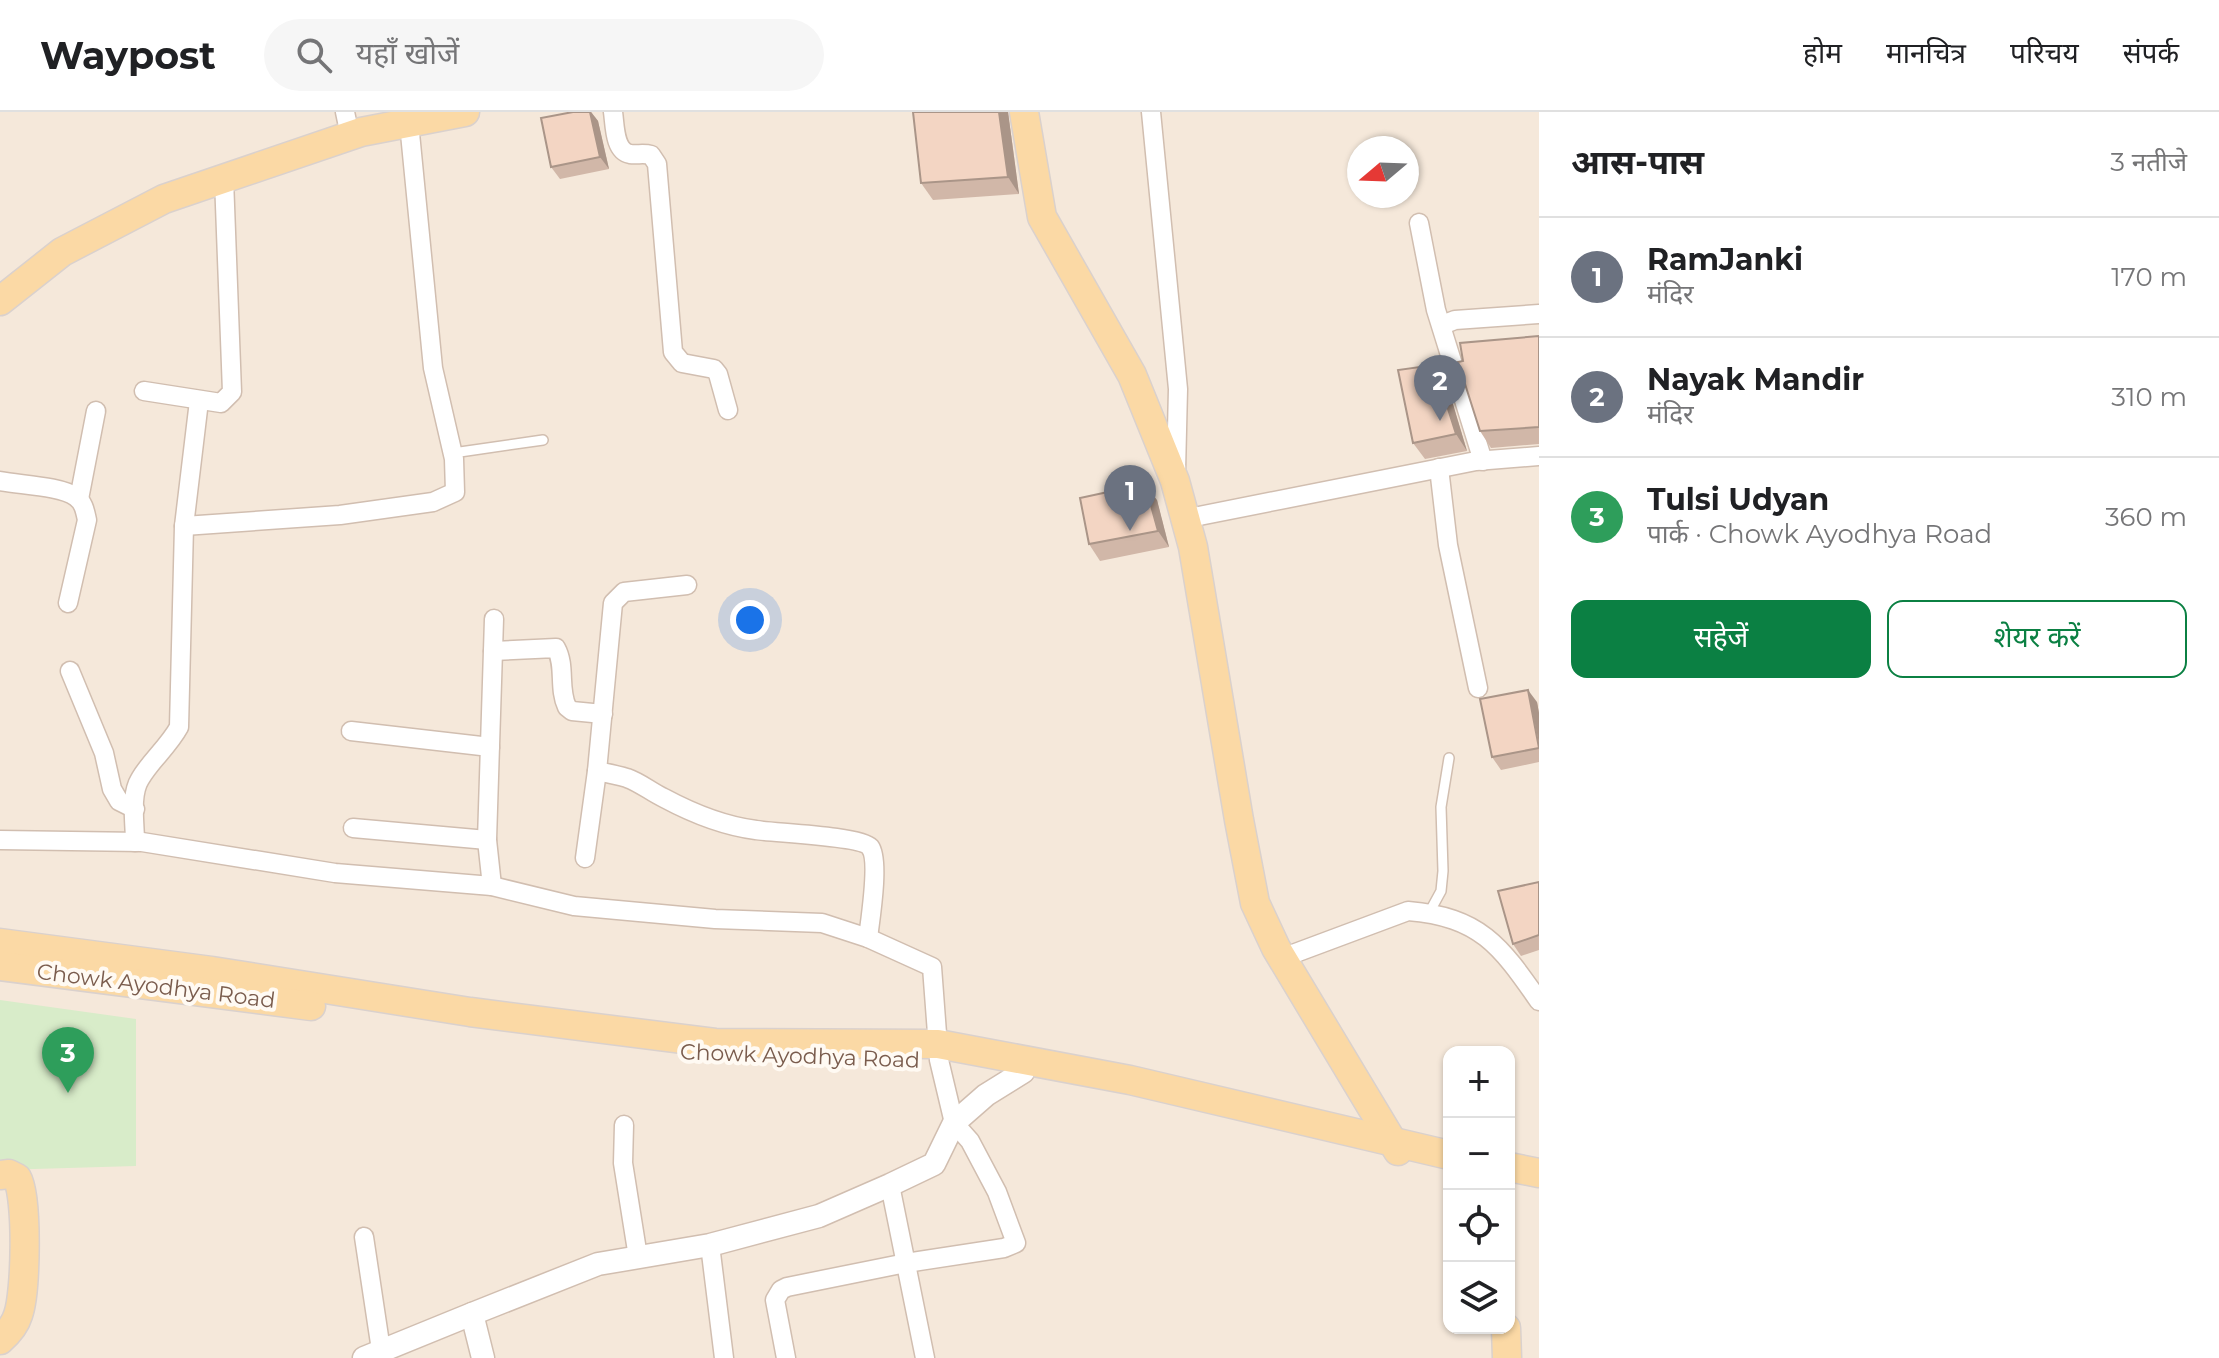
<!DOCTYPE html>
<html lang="hi">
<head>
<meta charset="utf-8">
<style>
	:root { --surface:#fff; --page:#f6f6f6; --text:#202124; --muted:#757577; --line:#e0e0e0; --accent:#0b8043 }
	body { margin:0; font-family:Montserrat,"Noto Sans Devanagari",sans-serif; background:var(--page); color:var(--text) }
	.controls { position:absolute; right:24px; bottom:24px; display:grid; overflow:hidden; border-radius:16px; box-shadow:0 2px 6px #0004 }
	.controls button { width:72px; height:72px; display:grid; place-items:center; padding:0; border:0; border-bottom:2px solid var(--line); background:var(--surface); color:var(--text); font:40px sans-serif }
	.compass { position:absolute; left:1347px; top:24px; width:72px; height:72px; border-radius:50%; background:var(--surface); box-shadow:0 2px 6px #0004; rotate:251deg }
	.you { position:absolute; left:750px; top:508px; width:28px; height:28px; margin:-20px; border:6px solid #fff; border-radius:50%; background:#1a73e8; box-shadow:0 0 0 12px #1a73e833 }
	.badge { display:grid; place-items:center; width:52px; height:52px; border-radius:50%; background:var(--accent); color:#fff; font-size:26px; font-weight:700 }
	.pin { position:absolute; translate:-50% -66px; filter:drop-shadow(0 2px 4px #0008) }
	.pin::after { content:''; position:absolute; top:42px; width:28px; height:24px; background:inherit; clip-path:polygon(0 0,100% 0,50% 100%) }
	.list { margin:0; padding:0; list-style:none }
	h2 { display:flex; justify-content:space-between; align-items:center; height:104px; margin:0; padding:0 32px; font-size:34px }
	h2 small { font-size:26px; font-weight:400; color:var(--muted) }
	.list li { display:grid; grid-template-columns:52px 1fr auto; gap:24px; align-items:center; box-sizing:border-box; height:120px; padding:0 32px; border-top:2px solid var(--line) }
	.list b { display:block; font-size:30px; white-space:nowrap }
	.list p { margin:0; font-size:26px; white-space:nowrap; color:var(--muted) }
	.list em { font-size:26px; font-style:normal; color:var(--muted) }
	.actions { display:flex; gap:16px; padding:24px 32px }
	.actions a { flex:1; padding:18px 0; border:2px solid var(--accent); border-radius:16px; text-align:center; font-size:28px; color:var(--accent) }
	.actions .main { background:var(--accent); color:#fff }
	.icon { flex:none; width:44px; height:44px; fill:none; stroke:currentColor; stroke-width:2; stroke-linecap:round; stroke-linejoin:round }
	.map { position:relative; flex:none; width:1539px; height:1246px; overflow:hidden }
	header { display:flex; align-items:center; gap:48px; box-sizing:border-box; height:112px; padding:0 40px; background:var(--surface); border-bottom:2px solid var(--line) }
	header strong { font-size:38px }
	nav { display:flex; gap:44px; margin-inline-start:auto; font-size:28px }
	.search { width:560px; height:72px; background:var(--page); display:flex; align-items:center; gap:20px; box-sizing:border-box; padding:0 28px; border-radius:44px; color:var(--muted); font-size:30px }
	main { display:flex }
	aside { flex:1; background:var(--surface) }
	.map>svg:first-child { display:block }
	.residential { fill:#f5e8da; fill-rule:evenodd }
	.green { fill:#d8ecc9 }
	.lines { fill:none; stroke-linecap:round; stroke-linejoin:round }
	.service-casing { stroke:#d1beb0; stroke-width:12 }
	.minor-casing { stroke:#d1beb0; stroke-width:21 }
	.tertiary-casing { stroke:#d1beb0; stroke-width:25 }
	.primary-casing { stroke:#dad1cd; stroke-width:31 }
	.service { stroke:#fff; stroke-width:9 }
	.minor { stroke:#fff; stroke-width:18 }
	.tertiary { stroke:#fff; stroke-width:22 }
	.primary { stroke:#fbd9a5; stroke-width:28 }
	.wall { fill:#d1b7a8 }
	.shaded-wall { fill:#aa9588 }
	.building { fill:#f3d5c3; stroke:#aa9588; stroke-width:2 }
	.labels { text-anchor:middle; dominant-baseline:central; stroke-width:8; stroke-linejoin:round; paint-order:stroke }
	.street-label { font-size:22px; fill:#7a5c4d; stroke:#fffaf3 }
</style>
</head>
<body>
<header>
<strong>Waypost</strong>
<div class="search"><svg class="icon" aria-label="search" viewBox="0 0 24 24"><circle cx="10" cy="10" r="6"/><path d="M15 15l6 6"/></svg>यहाँ खोजें</div>
<nav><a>होम</a><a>मानचित्र</a><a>परिचय</a><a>संपर्क</a></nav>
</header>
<main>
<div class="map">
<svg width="1539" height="1246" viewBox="0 0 1539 1246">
	<rect width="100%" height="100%" fill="#fdf6ec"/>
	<path class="residential" d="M0 0H1539V1246H0ZM1359 36H1407V84H1359ZM1449 940H1509V1216H1449Z"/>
	<path class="green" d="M0 888 136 907V1054L0 1058Z"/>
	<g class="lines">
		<defs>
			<g id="service">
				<path d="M453 341 543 328"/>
				<path d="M1429 801 1441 779 1443 759 1441 695 1449 646"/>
			</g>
			<g id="minor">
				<path d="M345 0 350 24"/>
				<path d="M613 0C615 13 614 39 630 42 637 43 644 41 651 43L657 52 673 240 682 251 714 257 718 262 728 298"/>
				<path d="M1151 0 1178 277 1176 359"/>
				<path d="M1419 111 1436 198 1483 349"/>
				<path d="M1442 213 1455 208 1539 202"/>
				<path d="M144 279 221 291 232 280 224 67"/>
				<path d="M1439 356 1448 433 1478 576"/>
				<path d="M0 369C20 373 61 374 76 385 84 391 85 399 87 408L68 491"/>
				<path d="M79 387 96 299"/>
				<path d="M1184 407 1476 349 1539 344"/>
				<path d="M184 414 340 403 433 390 455 380 454 347 433 256 409 11"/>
				<path d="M493 539 556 536C566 554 558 576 567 595L572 599 603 602"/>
				<path d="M70 559 104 641 112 677 119 689 135 697"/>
				<path d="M351 619 490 635"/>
				<path d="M597 659C607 661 617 663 627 666 641 671 651 680 664 686 692 701 724 714 756 718 775 721 860 724 870 735 880 748 870 809 868 826"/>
				<path d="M353 716 487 728"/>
				<path d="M0 728 142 730 335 761 492 774 574 794 715 807 822 811 868 826 932 855 939 948 954 1011 970 1029 997 1080 1016 1131 1004 1136 906 1151 787 1175 781 1178 775 1188 786 1246"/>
				<path d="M135 730C135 711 130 683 140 667 151 648 168 635 179 615L184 414 199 289"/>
				<path d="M585 746 597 659 613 491 624 480 687 473"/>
				<path d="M492 774 487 728 494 507"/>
				<path d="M1282 846 1408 799C1480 805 1500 833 1539 889"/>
				<path d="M624 1013 623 1051 638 1145"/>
				<path d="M890 1073 925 1246"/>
				<path d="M364 1125 381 1238"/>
				<path d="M710 1133 724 1246"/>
			</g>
			<g id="tertiary">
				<path d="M364 1246 472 1202"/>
				<path d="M483 1246 472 1202 598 1152 710 1133 819 1104 890 1073 934 1052 954 1011 986 983 1023 960"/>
			</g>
			<g id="primary">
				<path d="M1024 0 1042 105 1132 263 1175 369 1193 435 1239 708 1255 791 1276 836 1398 1039"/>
				<path d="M0 189 62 140 164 87 361 20 465 0"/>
				<path d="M0 831 212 859 470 900 715 931 938 932 1130 968 1449 1043"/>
				<path d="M0 854 311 894"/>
				<path d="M1509 1055 1539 1061"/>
				<path d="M0 1063 9 1062 17 1066C28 1085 26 1181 18 1203 15 1213 8 1221 0 1228"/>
				<path d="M1506 1216 1507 1246"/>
			</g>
		</defs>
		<use href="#service" class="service-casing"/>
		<use href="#minor" class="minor-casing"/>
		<use href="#tertiary" class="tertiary-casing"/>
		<use href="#primary" class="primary-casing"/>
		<use href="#service" class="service"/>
		<use href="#minor" class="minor"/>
		<use href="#tertiary" class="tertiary"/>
		<use href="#primary" class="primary"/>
	</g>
	<g class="wall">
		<path d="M573 0H591L598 9 609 57 560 67 551 55Z"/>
		<path d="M913 0H1008L1019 82 933 88 921 71Z"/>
		<path d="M1539 224V332L1491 336 1480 319 1463 249Z"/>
		<path d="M1434 253 1446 269 1467 339 1425 347 1413 331Z"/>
		<path d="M1157 388 1169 435 1100 449 1089 432Z"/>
		<path d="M1537 590 1539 601V650L1501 658 1492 645Z"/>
		<path d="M1539 770V838L1521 844 1513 832Z"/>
	</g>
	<g class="shaded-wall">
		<path d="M590 0H591L598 9 609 57 600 45Z"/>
		<path d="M999 0H1008L1019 82 1008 65Z"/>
		<path d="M1434 253 1446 269 1467 339 1456 322Z"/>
		<path d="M1145 372 1157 388 1169 435 1158 419Z"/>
		<path d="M1528 578 1537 590 1539 601V631Z"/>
	</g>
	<g class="building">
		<path d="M573 0H590L600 45 551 55 541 6Z"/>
		<path d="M913 0H999L1008 65 921 71Z"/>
		<path d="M1539 224V315L1480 319 1458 250 1463 249 1460 231Z"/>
		<path d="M1434 253 1456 322 1413 331 1398 258Z"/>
		<path d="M1145 372 1158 419 1089 432 1080 386Z"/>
		<path d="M1528 578 1539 636 1492 645 1480 587Z"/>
		<path d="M1539 770V823L1513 832 1498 779Z"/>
	</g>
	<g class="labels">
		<g class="street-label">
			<text transform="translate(156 874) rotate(7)">Chowk Ayodhya Road</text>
			<text transform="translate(800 944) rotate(2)">Chowk Ayodhya Road</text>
		</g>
	</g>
</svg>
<div class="controls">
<button>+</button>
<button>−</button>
<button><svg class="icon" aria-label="locate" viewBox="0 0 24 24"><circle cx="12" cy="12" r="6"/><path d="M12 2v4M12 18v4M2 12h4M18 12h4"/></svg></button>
<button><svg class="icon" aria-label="layers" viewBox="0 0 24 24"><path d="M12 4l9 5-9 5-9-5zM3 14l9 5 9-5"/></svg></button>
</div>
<svg class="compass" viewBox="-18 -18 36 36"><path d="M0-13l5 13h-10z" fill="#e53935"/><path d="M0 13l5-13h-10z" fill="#757577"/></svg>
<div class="you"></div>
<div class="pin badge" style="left:1130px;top:419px;background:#6b7280">1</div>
<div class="pin badge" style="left:1440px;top:309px;background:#6b7280">2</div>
<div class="pin badge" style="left:68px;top:981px;background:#2e9e5b">3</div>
</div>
<aside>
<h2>आस-पास<small>3 नतीजे</small></h2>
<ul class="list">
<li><span class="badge" style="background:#6b7280">1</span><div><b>RamJanki</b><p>मंदिर</p></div><em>170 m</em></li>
<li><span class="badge" style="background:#6b7280">2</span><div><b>Nayak Mandir</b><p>मंदिर</p></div><em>310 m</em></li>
<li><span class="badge" style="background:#2e9e5b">3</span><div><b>Tulsi Udyan</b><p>पार्क · Chowk Ayodhya Road</p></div><em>360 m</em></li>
</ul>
<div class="actions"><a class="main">सहेजें</a><a>शेयर करें</a></div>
</aside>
</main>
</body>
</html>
